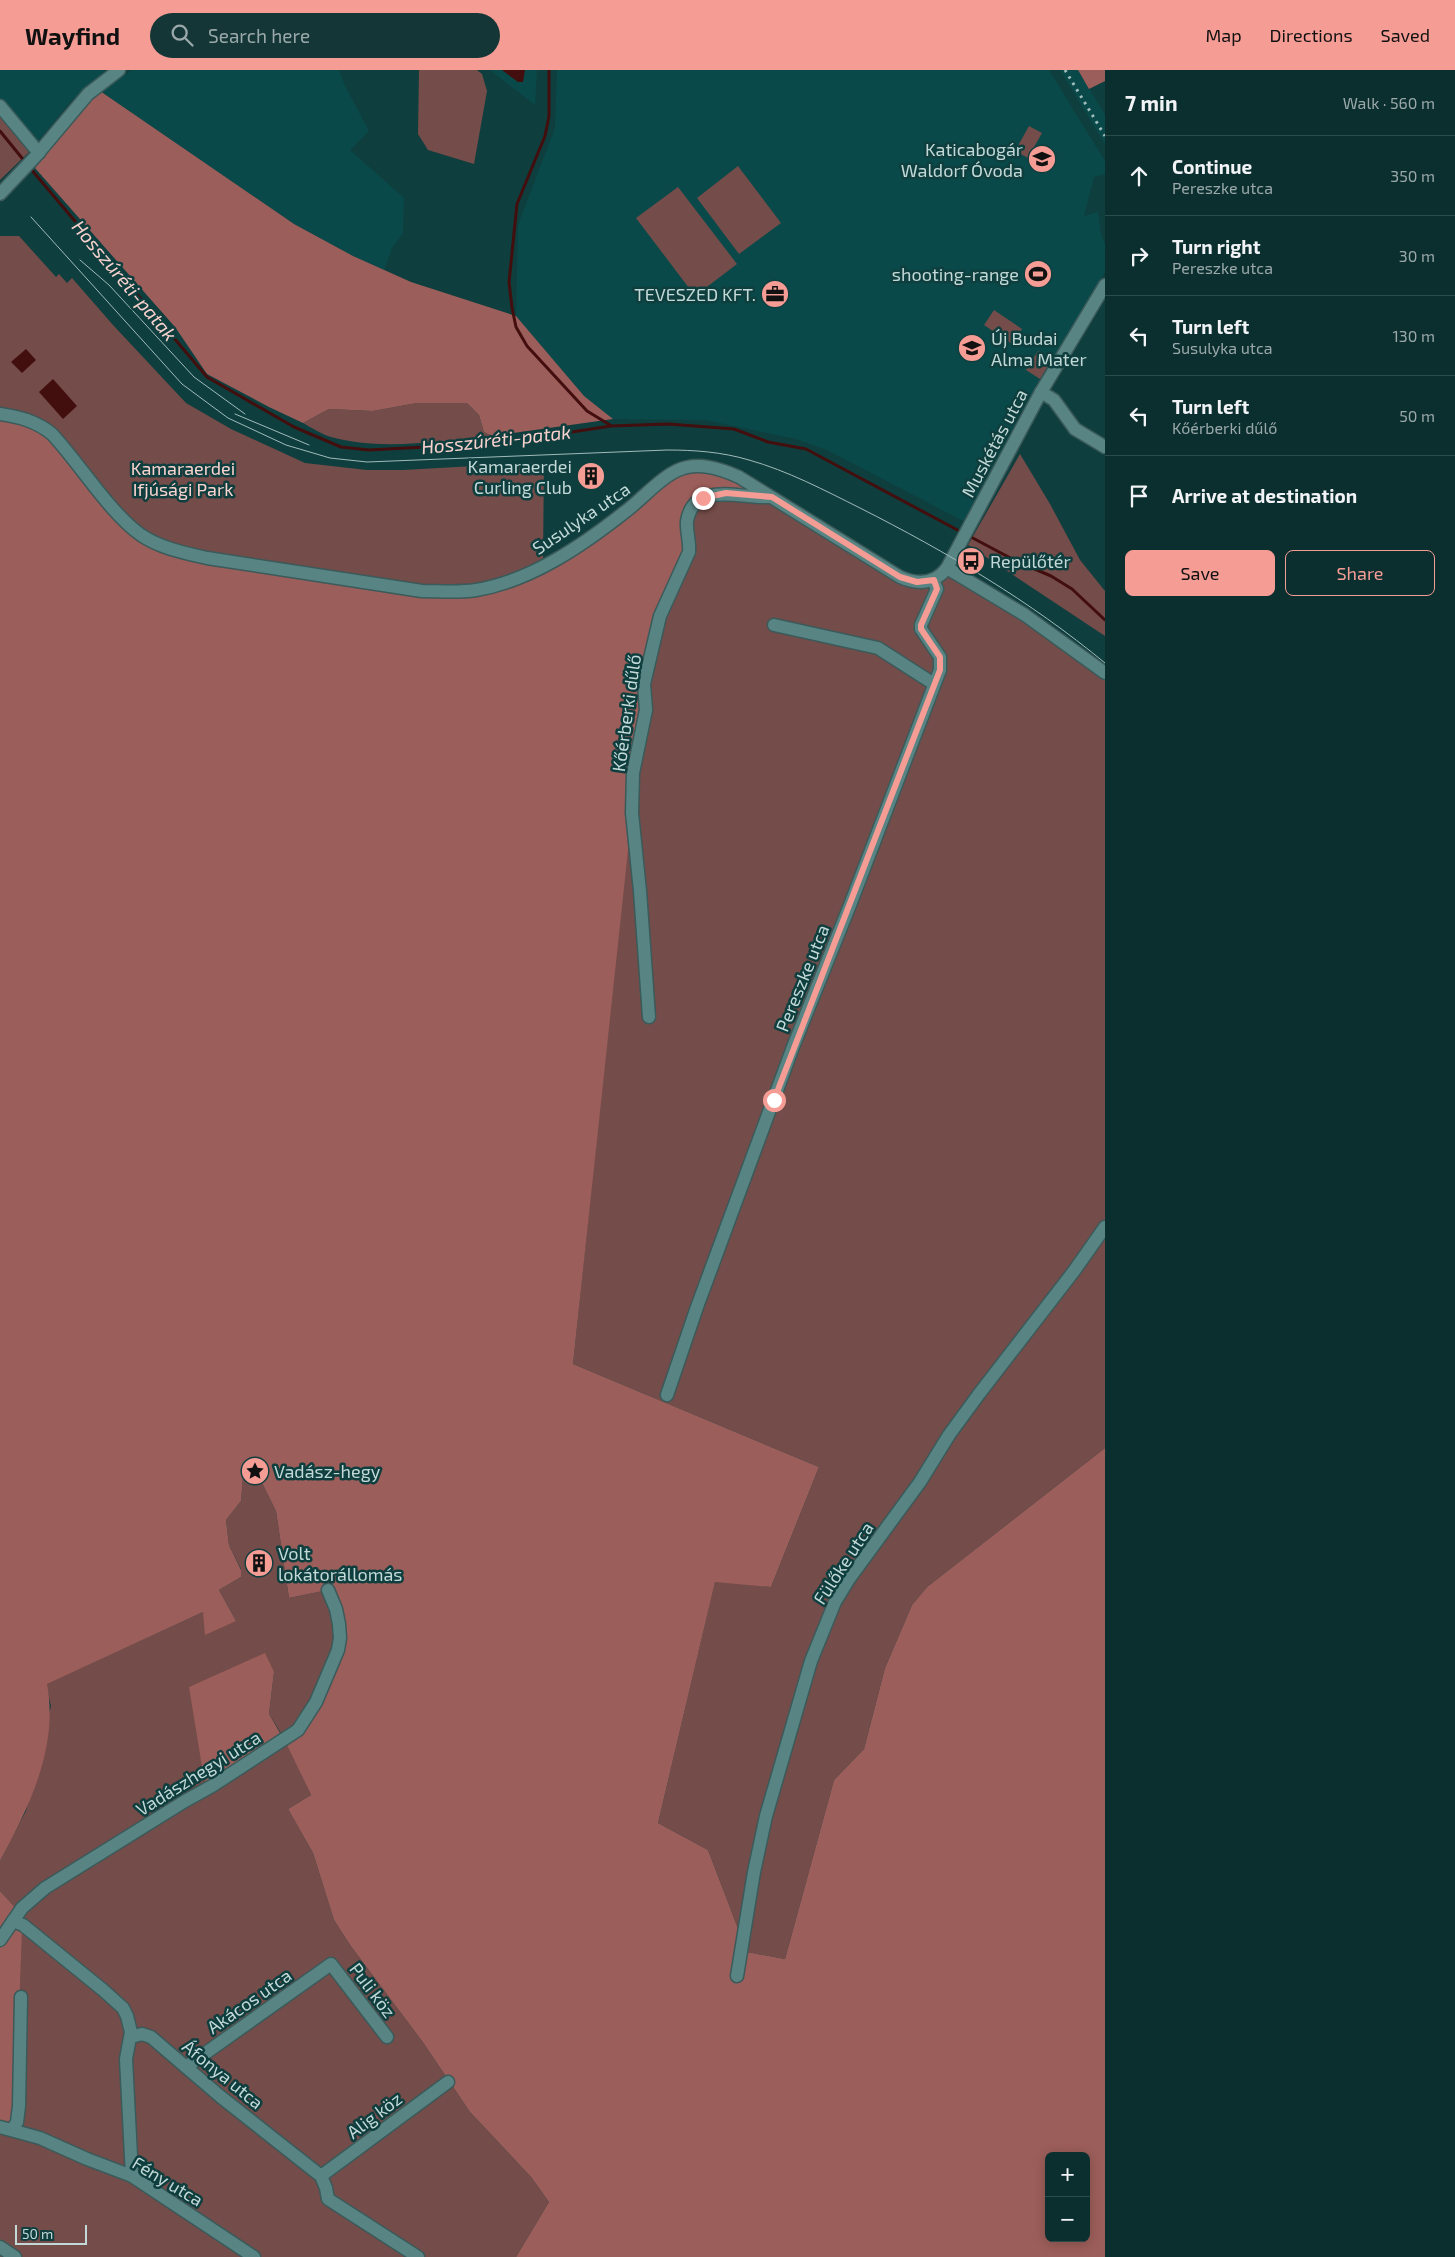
<!DOCTYPE html>
<html lang="en">
<head>
<meta charset="utf-8">
<style>
	:root { --surface:#0b2e2e; --page:#143636; --text:#f1f3f6; --muted:#9aa8aa; --line:#2b4a4a; --accent:#f59c95 }
	body { margin:0; font-family:"Exo 2",sans-serif; background:var(--page); color:var(--text) }
	.controls { position:absolute; right:15px; bottom:15px; display:grid; overflow:hidden; border-radius:8px; box-shadow:0 2px 12px #0003 }
	.controls button { width:45px; height:45px; display:grid; place-items:center; padding:0; border:0; border-bottom:1px solid var(--line); background:var(--surface); color:var(--text); font:25px sans-serif }
	.scale { position:absolute; left:15px; bottom:12px; width:72px; box-sizing:border-box; padding-left:5px; border:2px solid #c2d9d8; border-top:0; font-size:14px; line-height:18px; white-space:nowrap; color:#c2d9d8; -webkit-text-stroke:4px #0f3e3e; paint-order:stroke }
	.stop { position:absolute; width:15px; height:15px; margin:-11px; border:4px solid #f59c95; border-radius:50%; background:#fff }
	.stop.end { background:#f59c95; border-color:#fff; box-shadow:0 1px 5px #0008 }
	.list { margin:0; padding:0; list-style:none }
	h2 { display:flex; justify-content:space-between; align-items:center; height:65px; margin:0; padding:0 20px; font-size:21px }
	h2 small { font-size:16px; font-weight:400; color:var(--muted) }
	.list li { display:grid; grid-template-columns:32px 1fr auto; gap:15px; align-items:center; box-sizing:border-box; height:80px; padding:0 20px; border-top:1px solid var(--line) }
	.list b { display:block; font-size:19px; white-space:nowrap }
	.list p { margin:0; font-size:16px; white-space:nowrap; color:var(--muted) }
	.list em { font-size:16px; font-style:normal; color:var(--muted) }
	.actions { display:flex; gap:10px; padding:15px 20px }
	.actions a { flex:1; padding:11px 0; border:1px solid var(--accent); border-radius:8px; text-align:center; font-size:18px; color:var(--accent) }
	.actions .main { background:var(--accent); color:#111 }
	.icon { flex:none; width:28px; height:28px; fill:none; stroke:currentColor; stroke-width:2; stroke-linecap:round; stroke-linejoin:round }
	.map { position:relative; flex:none; width:1105px; height:2187px; overflow:hidden }
	header { display:flex; align-items:center; gap:30px; box-sizing:border-box; height:70px; padding:0 25px; background:var(--accent); color:#111 }
	header strong { font-size:24px }
	nav { display:flex; gap:28px; margin-inline-start:auto; font-size:18px }
	.search { width:350px; height:45px; background:var(--page); display:flex; align-items:center; gap:12px; box-sizing:border-box; padding:0 18px; border-radius:28px; color:var(--muted); font-size:19px }
	main { display:flex }
	aside { flex:1; background:var(--surface) }
	.map>svg:first-child { display:block }
	.built { fill:#0a4949 }
	.green { fill:#744c49 }
	.forest { fill:#9c5e5a; fill-rule:evenodd }
	.water { fill:#430e0e }
	.lines { fill:none; stroke-linecap:round; stroke-linejoin:round }
	.stream { stroke:#430e0e; stroke-width:3 }
	.minor-casing { stroke:#3b5a5a; stroke-width:15 }
	.minor { stroke:#588584; stroke-width:12 }
	.tram { stroke:#9fbbba; stroke-width:1 }
	.rail { stroke:#9fbbba; stroke-width:3; stroke-dasharray:2.5 5; stroke-linecap:butt }
	.route { stroke:#f59c95; stroke-width:6 }
	.labels { text-anchor:middle; dominant-baseline:central; stroke-width:5; stroke-linejoin:round; paint-order:stroke }
	.poi-label { font-size:18px; fill:#c2d9d8; stroke:#0f3e3e; text-anchor:end }
	.street-label { font-size:18px; fill:#c2d9d8; stroke:#0f3e3e }
	.park-label { font-size:18px; fill:#fbd4d0; stroke:#0f3e3e }
	.water-label { font-size:19px; font-style:italic; fill:#f9d2ce; stroke:#0f3e3e }
</style>
</head>
<body>
<header>
<strong>Wayfind</strong>
<div class="search"><svg class="icon" aria-label="search" viewBox="0 0 24 24"><circle cx="10" cy="10" r="6"/><path d="M15 15l6 6"/></svg>Search here</div>
<nav><a>Map</a><a>Directions</a><a>Saved</a></nav>
</header>
<main>
<div class="map">
<svg width="1105" height="2187" viewBox="0 0 1105 2187">
	<rect width="100%" height="100%" fill="#0f3e3e"/>
	<g class="built">
		<path d="M0 0H106L72 30 29 82 0 45Z"/>
		<path d="M132 0H339L345 16 369 61 350 80 404 128 403 163 392 178 384 200 353 186 294 154 100 21Z"/>
		<path d="M490 0H537L535 35Z"/>
		<path d="M557 0H1049L1105 91V104L1094 107 1084 146 1098 142 1101 165 1105 174V202L1020 345 965 452 827 380 796 369 705 350 613 349 584 326 516 246 518 155 555 58Z"/>
		<path d="M1060 0H1078L1105 45V74Z"/>
	</g>
	<g class="green">
		<path d="M419 0H477L482 4 487 21 474 94 428 80 418 64Z"/>
		<path d="M0 45 29 82 0 110Z"/>
		<path d="M1029 56 1042 63 1028 88 1015 81Z"/>
		<path d="M738 96 781 153 739 184 697 128Z"/>
		<path d="M678 117 737 194 695 226 636 148Z"/>
		<path d="M0 166H19L56 207 59 204 67 213 72 208 113 255 186 333 231 359 305 393 367 400H403L544 392 543 491 492 513 430 518 176 477 144 463 0 341Z"/>
		<path d="M994 240 1022 259 1012 274 984 255Z"/>
		<path d="M1038 281 1052 289 1040 309 1026 300Z"/>
		<path d="M417 333H467L479 345 484 362 492 366C440 371 380 381 331 367 321 364 312 358 303 353L329 339 373 341Z"/>
		<path d="M1020 384 1050 434 1080 490 1105 521V566L968 475Z"/>
		<path d="M765 427 917 512 947 498 1105 603V1378L927 1517 912 1535 885 1598 864 1679 834 1710 785 1889 747 1882 708 1780 658 1753 715 1511 771 1517 819 1397 573 1294 644 614 687 461 703 428Z"/>
		<path d="M255 1399 276 1441 289 1528 328 1520 339 1554 316 1632 284 1668 269 1644 274 1602 189 1617 285 1670 311 1725 288 1739 313 1783 334 1850 350 1875 422 1971 470 2042 531 2107 549 2132 516 2187H0V2059L13 1835 0 1821V1791L26 1741 51 1636 46 1614 203 1542 236 1551 219 1520 241 1507V1499L229 1475 226 1450 241 1431 243 1407Z"/>
	</g>
	<g class="forest">
		<path d="M1078 0H1105V11L1089 19Z"/>
		<path d="M100 21 294 154 353 186 411 212 516 246 584 326 613 349 492 366 484 362 479 345 467 333H417L373 341 329 339 303 353 269 337 207 304 175 257 35 98 85 36Z"/>
		<path d="M0 341 38 351 122 442 144 463 176 477 430 518 475 516 518 502 568 478 616 444 691 399 729 404 765 427 726 423 694 434 690 471 660 546 632 743 573 1294 819 1397 771 1517 715 1512 658 1753 708 1780 747 1882 785 1889 834 1710 864 1679 885 1598 912 1535 927 1517 1105 1378V2187H516L549 2132 531 2107 470 2042 422 1971 350 1875 334 1850 313 1783 288 1739 311 1725 285 1671 207 1715 204 1709 189 1617 265 1583 274 1602 269 1644 283 1668 298 1660 338 1580 328 1520 289 1528 276 1441 255 1399 243 1407 241 1431 226 1450 229 1475 241 1500V1507L219 1520 236 1551 205 1565 203 1542 47 1614C59 1677 29 1737 0 1791ZM1049 2086H1086V2168H1049Z"/>
		<path d="M0 1821 13 1835 22 1859 15 2049 0 2059Z"/>
	</g>
	<g class="water">
		<path d="M502 0H525L523 12H518Z"/>
		<path d="M26 279 36 290 22 303 11 292Z"/>
		<path d="M53 309 77 336 63 349 39 322Z"/>
	</g>
	<g class="lines">
		<g class="stream">
			<path d="M549 0V46L545 66 517 134 509 212 512 238 516 257 527 276 587 341 610 355"/>
			<path d="M0 61 26 93"/>
			<path d="M30 98 207 307 294 357 341 377 369 380 500 373 611 356 668 354 734 359 768 372 806 379 963 463"/>
			<path d="M969 466 1016 491 1051 506 1072 519 1105 550"/>
		</g>
		<defs>
			<g id="minor">
				<path d="M0 36 39 83"/>
				<path d="M0 124 35 87 88 24 119 0"/>
				<path d="M1041 322 1054 330 1075 359 1105 377"/>
				<path d="M0 344C20 347 36 351 52 364 80 394 109 442 141 465 160 478 185 483 207 488L422 521C440 521 458 523 476 520 531 511 583 475 626 441 641 430 660 408 676 401 697 391 719 398 739 407L900 507C918 515 935 514 947 498L1041 322 1105 215"/>
				<path d="M947 498 1025 545 1105 603"/>
				<path d="M774 555 878 578 934 614"/>
				<path d="M649 947 640 821 632 743 633 703 646 640 644 614 660 546 689 482C690 471 686 461 687 451 694 410 742 429 770 427"/>
				<path d="M667 1325 697 1237 793 977 850 835 940 600V587L921 559V555L937 519 933 510"/>
				<path d="M13 1851 23 1855 103 1920 123 1938 127 1946 131 1962 126 1989 132 2106"/>
				<path d="M0 1870 22 1838 45 1818 185 1731 212 1716 298 1660 316 1632 338 1580 340 1568 339 1554 336 1539 328 1520"/>
				<path d="M737 1906 754 1802 766 1746 811 1591 835 1532 849 1509 920 1412 949 1365 979 1324 1074 1201 1105 1157"/>
				<path d="M131 1967 142 1964 151 1967 221 2027 321 2106 326 2118 328 2129 418 2187"/>
				<path d="M186 1997 331 1894 387 1967"/>
				<path d="M0 2057 40 2068 87 2089 132 2106 254 2187"/>
				<path d="M12 2060 17 2052 19 2036 21 1927"/>
				<path d="M321 2106 448 2012"/>
				<path d="M0 2177 15 2187"/>
			</g>
		</defs>
		<use href="#minor" class="minor-casing"/>
		<use href="#minor" class="minor"/>
		<g class="tram">
			<path d="M31 147 182 314 228 348 286 375 330 388 367 392 667 380C695 380 722 382 749 390 788 401 824 420 860 438 947 482 1030 531 1105 593"/>
			<path d="M80 190 109 215 194 307 245 344"/>
			<path d="M235 344 309 375"/>
		</g>
		<path class="rail" d="M1065 0 1105 66"/>
	</g>
	<g class="lines">
		<path class="route" d="M703 428 726 423 772 427 900 507 917 512 934 510 937 519 921 555V559L940 587V600L774 1030"/>
	</g>
	<defs>
		<symbol id="school-disc" viewBox="-11 -11 22 22"><circle r="9.5" fill="#f59c95" stroke="#0f3e3e"/><path d="M0-5L7-2L0 1L-7-2ZM-4 1L0 2.5L4 1V4Q0 6-4 4Z" fill="#111"/></symbol>
		<symbol id="stadium-disc" viewBox="-11 -11 22 22"><circle r="9.5" fill="#f59c95" stroke="#0f3e3e"/><path d="M0-5a6.5 5 0 1 0 0 10a6.5 5 0 1 0 0-10ZM-3.5-1.8h7v3.6h-7Z" fill="#111"/></symbol>
		<symbol id="office-disc" viewBox="-11 -11 22 22"><circle r="9.5" fill="#f59c95" stroke="#0f3e3e"/><path d="M-6-3h4V-5.5h4V-3h4V5H-6ZM-1-4.5V-3h2v-1.5ZM-6 0V1H6V0Z" fill="#111"/></symbol>
		<symbol id="building-disc" viewBox="-11 -11 22 22"><circle r="9.5" fill="#f59c95" stroke="#0f3e3e"/><path d="M-4-6H4V6H1V3H-1V6H-4ZM-2.5-4.3h1.7v1.8h-1.7ZM.8-4.3h1.7v1.8H.8ZM-2.5-1h1.7V.8h-1.7ZM.8-1h1.7V.8H.8Z" fill="#111"/></symbol>
		<symbol id="bus-disc" viewBox="-11 -11 22 22"><circle r="9.5" fill="#f59c95" stroke="#0f3e3e"/><path d="M-5-6H5V4H4V6H2V4H-2V6H-4V4H-5ZM-3.5-4V0h7V-4ZM-3.5 1.2v1.5H-2V1.2ZM2 1.2v1.5H3.5V1.2Z" fill="#111"/></symbol>
		<symbol id="sight-disc" viewBox="-11 -11 22 22"><circle r="9.5" fill="#f59c95" stroke="#0f3e3e"/><path d="M0-6L1.8-2.2L6-1.7L2.9 1.2L3.7 5.4L0 3.3L-3.7 5.4L-2.9 1.2L-6-1.7L-1.8-2.2Z" fill="#111"/></symbol>
	</defs>
	<g fill-rule="evenodd">
		<use href="#school-disc" x="1026" y="73" width="32" height="32"/>
		<use href="#stadium-disc" x="1022" y="188" width="32" height="32"/>
		<use href="#office-disc" x="759" y="208" width="32" height="32"/>
		<use href="#school-disc" x="956" y="262" width="32" height="32"/>
		<use href="#building-disc" x="575" y="390" width="32" height="32"/>
		<use href="#bus-disc" x="955" y="475" width="32" height="32"/>
		<use href="#sight-disc" x="239" y="1385" width="32" height="32"/>
		<use href="#building-disc" x="243" y="1477" width="32" height="32"/>
	</g>
	<g class="labels">
		<g class="poi-label">
			<text x="1023" y="79">Katicabogár<tspan x="1023" dy="21">Waldorf Óvoda</tspan></text>
			<text x="1019" y="204">shooting-range</text>
			<text x="756" y="224">TEVESZED KFT.</text>
			<text x="991" y="268" text-anchor="start">Új Budai<tspan x="991" dy="21">Alma Mater</tspan></text>
			<text x="572" y="396">Kamaraerdei<tspan x="572" dy="21">Curling Club</tspan></text>
			<text x="990" y="491" text-anchor="start">Repülőtér</text>
			<text x="274" y="1401" text-anchor="start">Vadász-hegy</text>
			<text x="278" y="1483" text-anchor="start">Volt<tspan x="278" dy="21">lokátorállomás</tspan></text>
		</g>
		<g class="street-label">
			<text transform="translate(994 373) rotate(-62)">Muskétás utca</text>
			<text transform="translate(581 448) rotate(-34)">Susulyka utca</text>
			<text transform="translate(626 643) rotate(-82)">Kőérberki dűlő</text>
			<text transform="translate(802 908) rotate(-68)">Pereszke utca</text>
			<text transform="translate(843 1493) rotate(-57)">Fülőke utca</text>
			<text transform="translate(198 1703) rotate(-32)">Vadászhegyi utca</text>
			<text transform="translate(373 1920) rotate(53)">Puli köz</text>
			<text transform="translate(249 1931) rotate(-35)">Akácos utca</text>
			<text transform="translate(223 2004) rotate(39)">Áfonya utca</text>
			<text transform="translate(374 2045) rotate(-37)">Alig köz</text>
			<text transform="translate(168 2111) rotate(31)">Fény utca</text>
		</g>
		<g class="park-label">
			<text x="183" y="398">Kamaraerdei<tspan x="183" dy="21">Ifjúsági Park</tspan></text>
		</g>
		<g class="water-label">
			<text transform="translate(125 210) rotate(50)">Hosszúréti-patak</text>
			<text transform="translate(496 369) rotate(-6)">Hosszúréti-patak</text>
		</g>
	</g>
</svg>
<div class="controls">
<button>+</button>
<button>−</button>
</div>
<div class="scale">50 m</div>
<div class="stop" style="left:774px;top:1030px"></div>
<div class="stop end" style="left:703px;top:428px"></div>
</div>
<aside>
<h2>7 min<small>Walk · 560 m</small></h2>
<ul class="list">
<li><svg class="icon" aria-label="ahead" viewBox="0 0 24 24"><path d="M12 20V5M6 11l6-6 6 6"/></svg><div><b>Continue</b><p>Pereszke utca</p></div><em>350 m</em></li>
<li><svg class="icon" aria-label="right" viewBox="0 0 24 24"><path d="M7 20v-9h11M14 6l5 5-5 5"/></svg><div><b>Turn right</b><p>Pereszke utca</p></div><em>30 m</em></li>
<li><svg class="icon" aria-label="left" viewBox="0 0 24 24"><path d="M17 20v-9H6M10 6l-5 5 5 5"/></svg><div><b>Turn left</b><p>Susulyka utca</p></div><em>130 m</em></li>
<li><svg class="icon" aria-label="left" viewBox="0 0 24 24"><path d="M17 20v-9H6M10 6l-5 5 5 5"/></svg><div><b>Turn left</b><p>Kőérberki dűlő</p></div><em>50 m</em></li>
<li><svg class="icon" aria-label="arrive" viewBox="0 0 24 24"><path d="M6 21V4h12l-3 4 3 4H6"/></svg><div><b>Arrive at destination</b></div></li>
</ul>
<div class="actions"><a class="main">Save</a><a>Share</a></div>
</aside>
</main>
</body>
</html>
